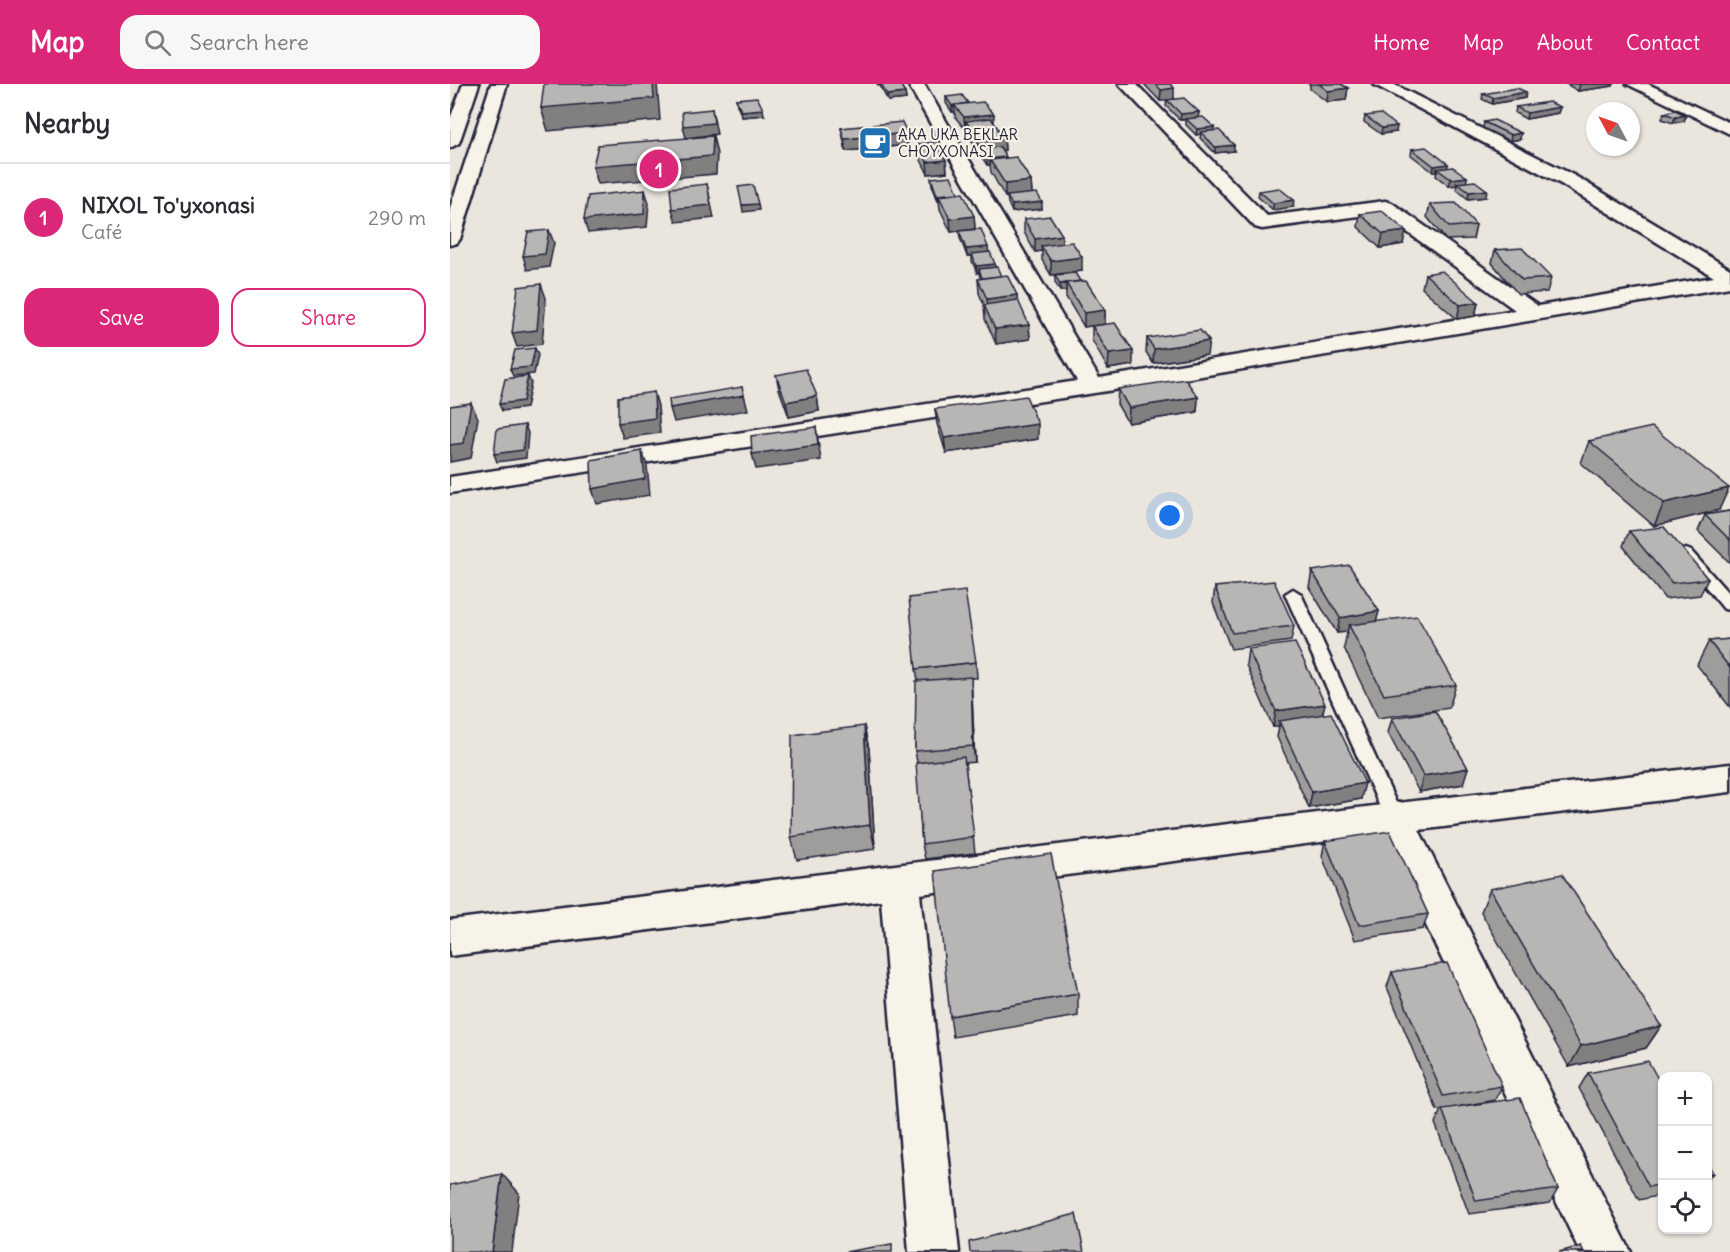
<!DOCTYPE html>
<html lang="en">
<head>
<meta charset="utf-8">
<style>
	:root { --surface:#fff; --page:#f7f7f7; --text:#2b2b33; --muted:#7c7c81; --line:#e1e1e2; --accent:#db2777 }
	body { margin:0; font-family:Delius,sans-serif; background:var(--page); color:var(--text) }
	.controls { position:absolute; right:18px; bottom:18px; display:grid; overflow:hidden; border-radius:12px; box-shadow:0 2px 4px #0004 }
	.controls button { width:54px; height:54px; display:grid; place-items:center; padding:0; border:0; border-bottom:2px solid var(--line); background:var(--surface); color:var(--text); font:30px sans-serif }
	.compass { position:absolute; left:1136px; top:18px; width:54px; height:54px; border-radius:50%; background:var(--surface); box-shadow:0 2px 4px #0004; rotate:311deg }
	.you { position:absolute; left:720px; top:432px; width:21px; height:21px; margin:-15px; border:4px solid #fff; border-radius:50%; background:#1a73e8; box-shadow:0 0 0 9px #1a73e833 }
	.badge { display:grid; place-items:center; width:39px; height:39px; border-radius:50%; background:var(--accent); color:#fff; font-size:20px; font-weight:700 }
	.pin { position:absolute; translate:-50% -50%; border:3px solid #fff; box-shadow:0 2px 6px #0006 }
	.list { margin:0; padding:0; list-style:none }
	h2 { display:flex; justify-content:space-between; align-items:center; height:78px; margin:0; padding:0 24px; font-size:26px }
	h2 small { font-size:20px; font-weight:400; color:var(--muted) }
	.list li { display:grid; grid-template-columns:39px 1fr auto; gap:18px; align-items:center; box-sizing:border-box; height:108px; padding:0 24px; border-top:2px solid var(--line) }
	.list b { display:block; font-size:22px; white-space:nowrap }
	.list p { margin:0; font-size:20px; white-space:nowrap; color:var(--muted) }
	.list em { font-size:20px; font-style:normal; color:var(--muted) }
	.actions { display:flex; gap:12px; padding:18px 24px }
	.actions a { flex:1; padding:14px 0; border:2px solid var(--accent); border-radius:18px; text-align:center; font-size:21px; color:var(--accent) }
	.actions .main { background:var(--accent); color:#fff }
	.icon { flex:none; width:33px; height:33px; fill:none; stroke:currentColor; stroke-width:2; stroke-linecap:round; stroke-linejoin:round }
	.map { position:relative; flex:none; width:1280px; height:1168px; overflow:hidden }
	header { display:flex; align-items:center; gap:36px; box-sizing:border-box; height:84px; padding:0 30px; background:var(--accent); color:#fff }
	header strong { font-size:28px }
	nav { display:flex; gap:33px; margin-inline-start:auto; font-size:21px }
	.search { width:420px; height:54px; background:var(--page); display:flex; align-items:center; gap:15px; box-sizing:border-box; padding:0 21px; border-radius:18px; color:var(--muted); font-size:22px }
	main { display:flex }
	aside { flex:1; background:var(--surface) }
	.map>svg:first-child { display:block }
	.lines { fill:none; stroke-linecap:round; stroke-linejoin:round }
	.lane-casing { stroke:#22223b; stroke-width:5 }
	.street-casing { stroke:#22223b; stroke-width:5 }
	.highway-casing { stroke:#22223b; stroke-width:5 }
	.lane { fill:#f7f3e8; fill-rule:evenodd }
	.street { fill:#f7f3e8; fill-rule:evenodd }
	.highway { fill:#f7f3e8; fill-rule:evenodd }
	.wall { fill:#9e9d9c; stroke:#22223b; stroke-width:1.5 }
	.shaded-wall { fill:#817f7f; stroke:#22223b; stroke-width:1.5 }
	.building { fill:#b8b6b5; stroke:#22223b; stroke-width:1.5 }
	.labels { text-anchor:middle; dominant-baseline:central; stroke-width:4.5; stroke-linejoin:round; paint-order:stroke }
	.far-poi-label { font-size:15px; fill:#22223b; stroke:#f7f3e8; text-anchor:start }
</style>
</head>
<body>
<header>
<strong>Map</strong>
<div class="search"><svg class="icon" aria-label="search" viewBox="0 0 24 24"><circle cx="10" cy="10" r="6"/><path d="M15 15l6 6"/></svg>Search here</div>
<nav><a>Home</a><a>Map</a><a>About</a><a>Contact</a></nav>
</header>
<main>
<aside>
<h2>Nearby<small></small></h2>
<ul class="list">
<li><span class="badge">1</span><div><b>NIXOL To'yxonasi</b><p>Café</p></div><em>290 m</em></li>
</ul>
<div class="actions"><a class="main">Save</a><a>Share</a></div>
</aside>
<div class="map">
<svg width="1280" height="1168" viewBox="0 0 1280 1168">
	<rect width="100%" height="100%" fill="#eae6de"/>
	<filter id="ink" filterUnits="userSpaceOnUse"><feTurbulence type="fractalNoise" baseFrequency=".0167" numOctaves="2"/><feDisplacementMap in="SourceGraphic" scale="12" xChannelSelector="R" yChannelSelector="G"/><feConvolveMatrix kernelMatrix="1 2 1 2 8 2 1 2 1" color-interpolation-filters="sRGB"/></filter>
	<g filter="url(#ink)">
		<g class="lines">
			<defs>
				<g id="lane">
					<path d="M1236 465 1241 467 1280 511V526L1274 525 1231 473 1229 470 1231 467Z"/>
					<path d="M843 505 851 510 952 732 950 737 943 739 936 737 934 732 835 510Z"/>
				</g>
				<g id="street">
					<path d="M458 0H474L649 294 1065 226 931 129 812 145 805 143 669 0H686L817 132 935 117 942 119 1088 222 1264 193 1111 100 923 0H943L1125 92 1280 185V203L728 296 0 409V393L627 297Z"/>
					<path d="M1177 0H1198L1280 39V50Z"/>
					<path d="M1280 680V708L969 746 1181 1168H1130L933 750 470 810 509 1168H459L431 816 0 872V836L932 721 943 717 948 719Z"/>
				</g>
				<g id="highway">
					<path d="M13 0H29L9 59 0 64V35Z"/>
					<path d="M41 0H57L10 155 7 159 0 161V124Z"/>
				</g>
			</defs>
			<use href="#lane" class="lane-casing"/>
			<use href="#street" class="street-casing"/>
			<use href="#highway" class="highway-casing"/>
			<use href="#lane" class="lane"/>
			<use href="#street" class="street"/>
			<use href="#highway" class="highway"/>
		</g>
		<g class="wall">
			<path d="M427 0H450L455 9 456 15 438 17 431 4 430 1 428 2Z"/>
			<path d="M694 0H720L724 15 749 28 748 33 764 43 763 47 784 67 765 69 750 54 751 50 746 51 736 41V36H730L716 22 717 16 710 17Z"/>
			<path d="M859 0H891L898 4 896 16 877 18 860 5V1Z"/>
			<path d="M1116 0H1164L1163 2 1128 7Z"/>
			<path d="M1076 8 1075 14 1042 20 1032 15 1033 10Z"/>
			<path d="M496 13 518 19 544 39 554 54 555 66H552L556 74 581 97 582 110 592 125 562 128 558 119 557 113H555L541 88 540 81H537L531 72V68L529 69 517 49 516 45H515L505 33V28H502L496 19Z"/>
			<path d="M286 15 314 31 292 33 287 21Z"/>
			<path d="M1066 23H1110L1108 29 1076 35 1065 29Z"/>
			<path d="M1214 29 1236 31 1234 37 1223 39 1212 35Z"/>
			<path d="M915 32 946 48 931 50 914 38Z"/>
			<path d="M1034 38 1070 55 1060 57 1033 44Z"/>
			<path d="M391 44 457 49 458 61 396 67Z"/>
			<path d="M468 60 496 76 497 88 478 90 469 72Z"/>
			<path d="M962 65 998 80 997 84 1017 93 1016 98 1036 113 1018 115 1006 105 1007 101 999 102 986 92 987 87 983 88 961 71Z"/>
			<path d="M481 94 508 110 524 132 525 145 501 148 490 125 489 117H488L482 101Z"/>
			<path d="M809 107 843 123 823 126 808 113Z"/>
			<path d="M980 120 1026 141 1023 155 996 156 977 133Z"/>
			<path d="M910 130 953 160 930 164 908 143Z"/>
			<path d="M574 135 612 159 632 187 601 191 592 176V167L585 168 574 148Z"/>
			<path d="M509 147 539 169 545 183 551 192 567 211V216L579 241 580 255 546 260 535 235 534 221 529 209 528 195H530L529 188 527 189 522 177V172H517L510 154Z"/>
			<path d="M1045 166 1101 194 1097 208 1068 210 1042 179Z"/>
			<path d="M975 190 1028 218 1025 232 1007 235 972 204Z"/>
			<path d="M605 191 630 197 655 226V240L634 243 616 213V207H610L605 198Z"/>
			<path d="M642 242 683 281 658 285 642 256Z"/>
			<path d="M697 254 757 271 703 279 696 268Z"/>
			<path d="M326 291 367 312 369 327 339 333 329 305Z"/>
			<path d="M668 305 748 313 747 328 678 339 667 320Z"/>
			<path d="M485 325 588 355 496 369 487 340Z"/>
			<path d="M1139 357 1269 426 1204 442 1131 379Z"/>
			<path d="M1280 427V479L1248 447 1255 431Z"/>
			<path d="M1179 447 1258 495 1250 511 1215 515 1173 462Z"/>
			<path d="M862 487 929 527 926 537 1006 601 999 624 928 634 894 564 897 548 887 549 859 503Z"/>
			<path d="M765 503 844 542 841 557 781 565 763 519Z"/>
			<path d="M1280 555V623L1247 581 1259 557Z"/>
			<path d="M798 565 872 630 911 715 859 724 827 653 829 642 823 643 796 581Z"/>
			<path d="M526 578 527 594H521L525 678 515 679 525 769 475 775 472 760 467 678 465 667 468 597 466 585Z"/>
			<path d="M942 634 1013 700 969 708 938 649Z"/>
			<path d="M414 642 419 665 425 765 347 776 341 753Z"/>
			<path d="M875 757 978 830 973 845 905 856 872 772Z"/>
			<path d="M1040 805 1211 942 1196 964 1119 983 1031 828Z"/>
			<path d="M942 888 1052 1002 1045 1016 1007 1023 1108 1105 1100 1119 1019 1130 985 1039 991 1026H987L937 903Z"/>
			<path d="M628 910V932L503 953 500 932Z"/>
			<path d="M1138 989 1212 1002V1111L1189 1116 1129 1004Z"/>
			<path d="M1257 1079 1263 1089 1257 1096Z"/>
		</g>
		<g class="shaded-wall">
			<path d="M203 0H207L210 36 98 47 91 24Z"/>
			<path d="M1130 0H1164L1163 2 1128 7Z"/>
			<path d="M724 4V16L710 17 711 6Z"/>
			<path d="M898 4 896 16 877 18 878 7Z"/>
			<path d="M1076 8 1075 14 1042 20 1043 14Z"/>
			<path d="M455 9 456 15 438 17 437 11Z"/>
			<path d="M502 22H504L505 28H502Z"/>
			<path d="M1110 23 1108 29 1076 35 1077 29Z"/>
			<path d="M262 25 267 50 236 54 233 42Z"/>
			<path d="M313 25 314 31 292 33 291 27Z"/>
			<path d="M749 28 748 34 730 36 731 30Z"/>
			<path d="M544 30V41L516 37V45H515L514 33Z"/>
			<path d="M1236 31 1234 37 1223 39 1225 33Z"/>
			<path d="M947 42 946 48 931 50 932 44Z"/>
			<path d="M764 43 763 49 751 48V50L746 51 747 45Z"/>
			<path d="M457 49 458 61 396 67 394 55Z"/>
			<path d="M1071 49 1070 55 1060 57 1061 51Z"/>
			<path d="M263 52 267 70 266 90 148 100 143 82Z"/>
			<path d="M554 54 555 66 532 68 531 65V68L529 69 528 56Z"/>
			<path d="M784 61V67L765 69V63Z"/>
			<path d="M556 73V79L540 76V81H537V75Z"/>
			<path d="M496 76 497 88 478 90 477 78Z"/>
			<path d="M998 80 997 86 987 85V87L983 88 984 82Z"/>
			<path d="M1017 93 1016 99H1007V101L999 102 1001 95Z"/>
			<path d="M581 97 582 110 555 113V100Z"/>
			<path d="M257 100 264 134 226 138 222 125Z"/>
			<path d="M195 106 199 119 197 143 138 149 134 136Z"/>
			<path d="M1037 106 1036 113 1018 115 1019 108Z"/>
			<path d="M508 109V115L489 112V117H488L487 111Z"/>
			<path d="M844 116 843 123 823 126V119Z"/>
			<path d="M592 118V125L562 128V121Z"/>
			<path d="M308 120 309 126 293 128 292 121Z"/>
			<path d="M524 132 525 145 501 148 500 135Z"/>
			<path d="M99 146 104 159 99 183 77 186 73 172Z"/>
			<path d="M956 147 953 160 930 164 933 150Z"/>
			<path d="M612 151V165L591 162 592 167 585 168V155Z"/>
			<path d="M538 163 539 170 517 172 516 165Z"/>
			<path d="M632 173V187L601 191V177Z"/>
			<path d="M545 180V187L529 185V188L527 189 526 182Z"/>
			<path d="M91 200 96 214 92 260 67 263 62 249Z"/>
			<rect x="610" y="200" width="6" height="7"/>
			<path d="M567 211 568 225 538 229 537 215Z"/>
			<path d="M1028 218 1025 232 1007 235 1010 221Z"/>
			<path d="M655 226V240L634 243V229Z"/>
			<path d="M579 241 580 255 546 260 545 245Z"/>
			<path d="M759 257 757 271 703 279 704 265Z"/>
			<path d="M85 264 88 271 84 290 63 292 60 285Z"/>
			<path d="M683 267V281L658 285 659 270Z"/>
			<path d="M78 292 81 299 76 324 52 327 49 320Z"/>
			<path d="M292 303 298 326 224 338 220 324Z"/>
			<path d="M204 308 208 322 210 349 173 354 168 339Z"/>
			<path d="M367 312 369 327 339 333 336 318Z"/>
			<path d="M748 313 747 328 678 339 679 324Z"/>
			<path d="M21 319 28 334 21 374 0 378V361Z"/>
			<path d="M588 340V355L496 369 494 354Z"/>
			<path d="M75 341 78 349 76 374 47 378 44 370Z"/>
			<path d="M366 343 371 376 306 385 302 370Z"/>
			<path d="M192 367 197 382 200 411 147 420 142 405Z"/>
			<path d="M1279 404 1269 426 1204 442 1214 419Z"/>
			<path d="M929 527 925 543 899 541 897 548 887 549 890 534Z"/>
			<path d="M521 593 522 609 525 678 523 662Z"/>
			<path d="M875 620 871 636 829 637V642L823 643 826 627Z"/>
			<path d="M414 642 419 665 425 765 420 741Z"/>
			<path d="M1018 684 1013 700 969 708 973 692Z"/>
			<path d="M915 699 911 715 859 724 862 708Z"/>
			<path d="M1211 942 1196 964 1119 983 1131 962Z"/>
			<path d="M52 1090 69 1109 62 1168H42Z"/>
		</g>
		<g class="building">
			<path d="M94 0H203L204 14 91 24Z"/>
			<path d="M431 0H450L455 9 437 11Z"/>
			<path d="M705 0H720L724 4 711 6Z"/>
			<path d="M869 0H891L898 4 878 7Z"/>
			<path d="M1067 4 1076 8 1043 14 1033 10Z"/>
			<path d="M512 11 518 19 502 22 496 13Z"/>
			<path d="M307 13 313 25 291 27 286 15Z"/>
			<path d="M734 14 749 28 731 30 717 16Z"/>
			<path d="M533 18 544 30 514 33 504 21Z"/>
			<path d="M1099 18 1110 23 1077 29 1066 23Z"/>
			<path d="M262 25 264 39 233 42 232 28Z"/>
			<path d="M1225 26 1236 31 1225 33 1214 29Z"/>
			<path d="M931 30 947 42 932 44 915 32Z"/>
			<path d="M753 33 764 43 747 45 736 35Z"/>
			<path d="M541 34 554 54 528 56 516 37Z"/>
			<path d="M1044 36 1071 49 1061 51 1034 38Z"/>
			<path d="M452 38 457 49 394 55 391 44Z"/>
			<path d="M769 46 784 61 765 63 751 48Z"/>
			<path d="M263 52 262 72 143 82 148 61Z"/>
			<path d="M486 58 496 76 477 78 468 60Z"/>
			<path d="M550 63 556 73 537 75 531 65Z"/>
			<path d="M976 63 998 80 984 82 962 65Z"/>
			<path d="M566 73 581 97 555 100 540 76Z"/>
			<path d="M1003 83 1017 93 1001 95 987 85Z"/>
			<path d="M501 92 508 109 487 111 481 94Z"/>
			<path d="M1025 97 1037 106 1019 108 1007 99Z"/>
			<path d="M257 100 261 121 222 125 220 104Z"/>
			<path d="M303 101 308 120 292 121 288 103Z"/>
			<path d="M829 104 844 116 823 119 809 107Z"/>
			<path d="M195 106 194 130 134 136 138 112Z"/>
			<path d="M513 109 524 132 500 135 489 112Z"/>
			<path d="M587 109 592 118 562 121 557 112Z"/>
			<path d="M1006 119 1026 141 999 143 980 120Z"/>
			<path d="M932 127 956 147 933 150 910 130Z"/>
			<path d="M600 132 612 151 585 155 574 135Z"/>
			<path d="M531 145 538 163 516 165 509 147Z"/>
			<path d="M99 146 95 170 73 172 78 148Z"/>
			<path d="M622 158 632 173 601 177 591 162Z"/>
			<path d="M1072 164 1101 194 1072 196 1045 166Z"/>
			<path d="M540 168 545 180 526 182 522 170Z"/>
			<path d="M547 183 551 192 532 194 529 185Z"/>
			<path d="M992 187 1028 218 1010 221 975 190Z"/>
			<path d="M625 189 630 197 610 200 605 191Z"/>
			<path d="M557 191 567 211 537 215 528 195Z"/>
			<path d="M636 197 655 226 634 229 616 199Z"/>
			<path d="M91 200 87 246 62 249 68 203Z"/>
			<path d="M568 216 579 241 545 245 534 221Z"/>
			<path d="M665 239 683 267 659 270 642 242Z"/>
			<path d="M750 246 759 257 704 265 697 254Z"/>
			<path d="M85 264 81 283 60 285 65 266Z"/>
			<path d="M356 285 367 312 336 318 326 291Z"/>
			<path d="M78 292 73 317 49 320 55 295Z"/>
			<path d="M735 295 748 313 679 324 668 305Z"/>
			<path d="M292 303 294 311 220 324 219 315Z"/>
			<path d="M204 308 205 334 168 339V313Z"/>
			<path d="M576 312 588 340 494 354 485 325Z"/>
			<path d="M21 319 14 359 0 361V322Z"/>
			<path d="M75 341 73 366 44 370 47 345Z"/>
			<path d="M366 343 368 361 302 370 301 352Z"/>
			<path d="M1202 343 1279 404 1214 419 1139 357Z"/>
			<path d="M192 367 195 395 142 405 141 376Z"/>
			<path d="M1280 427V456L1255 431Z"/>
			<path d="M1214 443 1258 495 1222 499 1179 447Z"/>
			<path d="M899 481 929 527 890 534 862 487Z"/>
			<path d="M824 497 844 542 782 549 765 503Z"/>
			<path d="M515 507 526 578 466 585 459 514Z"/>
			<path d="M967 532 1006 601 934 611 899 541Z"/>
			<path d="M1280 555V584L1259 557Z"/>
			<path d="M845 559 875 620 826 627 798 565Z"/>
			<path d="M521 593 523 662 465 667 466 597Z"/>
			<path d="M985 627 1018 684 973 692 942 634Z"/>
			<path d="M881 629 915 699 862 708 829 637Z"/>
			<path d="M414 642 420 741 341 753 342 651Z"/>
			<path d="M514 673 524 753 472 760 466 679Z"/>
			<path d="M940 747 978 830 909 841 875 757Z"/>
			<path d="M601 770 628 910 500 932 485 787Z"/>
			<path d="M1112 790 1211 942 1131 962 1040 805Z"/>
			<path d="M997 879 1052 1002 993 1012 942 888Z"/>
			<path d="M1198 977 1212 1002V1100L1199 1103 1138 989Z"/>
			<path d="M1070 1014 1108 1105 1026 1117 992 1025Z"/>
			<path d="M1257 1079 1263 1089 1257 1090Z"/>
			<path d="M52 1090 42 1168H0V1101Z"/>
			<path d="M626 1130 634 1168H520L519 1158Z"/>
			<path d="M442 1160V1168H395Z"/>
			<path d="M1131 1162 1134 1168H1109Z"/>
		</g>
	</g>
	<defs>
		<symbol id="cafe-square" viewBox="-11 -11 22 22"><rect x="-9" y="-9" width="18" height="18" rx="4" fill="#1f6fb2" stroke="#f7f3e8"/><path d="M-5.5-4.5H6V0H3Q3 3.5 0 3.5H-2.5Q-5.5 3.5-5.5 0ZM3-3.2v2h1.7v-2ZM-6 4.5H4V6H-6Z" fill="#fff"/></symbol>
	</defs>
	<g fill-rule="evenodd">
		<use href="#cafe-square" x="406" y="40" width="38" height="38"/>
	</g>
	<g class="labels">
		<g class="far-poi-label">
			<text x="448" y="50">AKA UKA BEKLAR<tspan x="448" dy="17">CHOYXONASI</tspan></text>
		</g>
	</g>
</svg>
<div class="controls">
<button>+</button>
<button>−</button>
<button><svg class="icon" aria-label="locate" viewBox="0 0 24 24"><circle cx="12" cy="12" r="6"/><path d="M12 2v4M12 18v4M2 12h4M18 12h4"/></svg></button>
</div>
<svg class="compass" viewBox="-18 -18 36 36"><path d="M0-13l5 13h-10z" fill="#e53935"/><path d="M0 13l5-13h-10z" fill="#7c7c81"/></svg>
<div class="you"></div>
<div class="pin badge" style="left:209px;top:85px">1</div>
</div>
</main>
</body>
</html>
